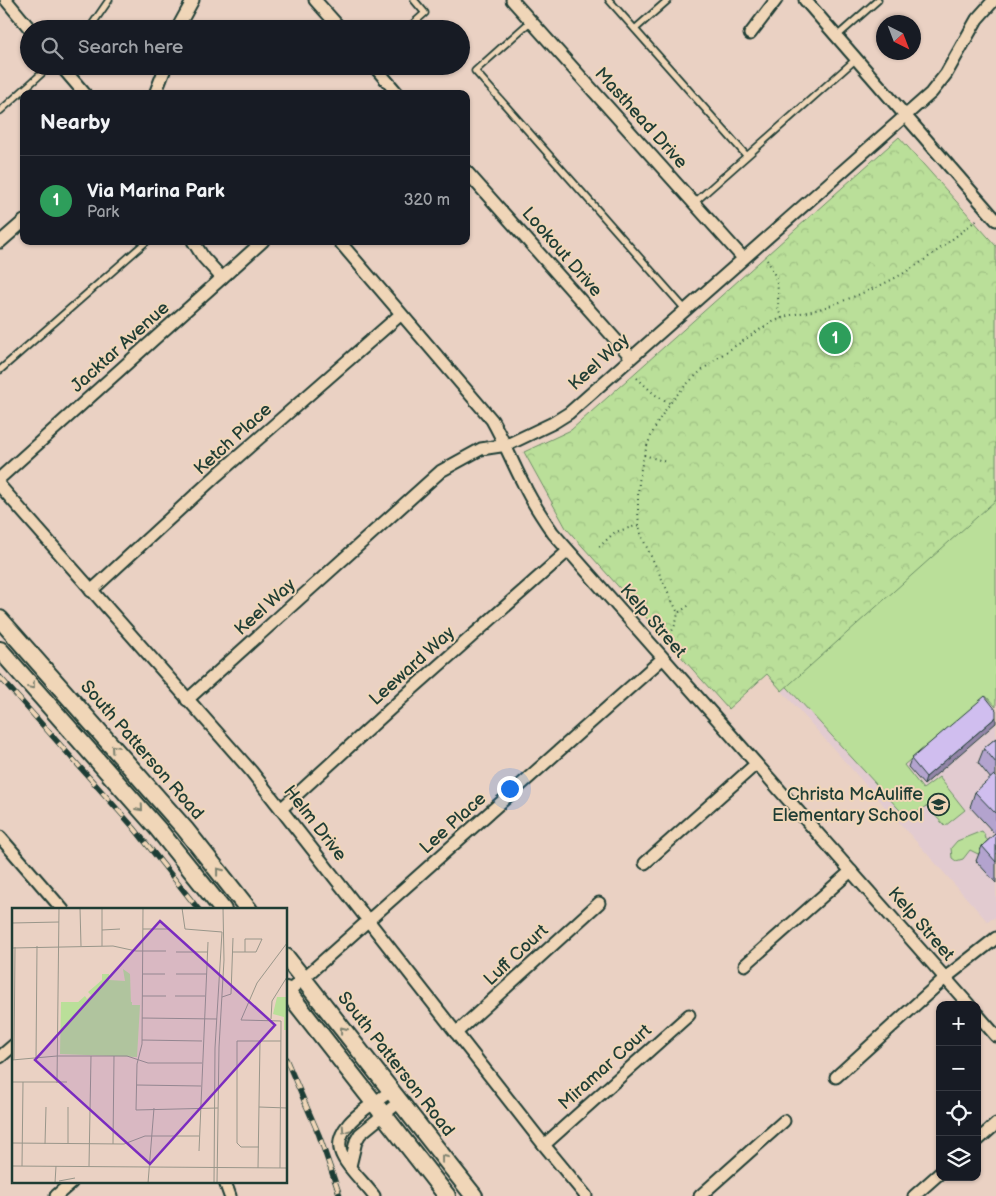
<!DOCTYPE html>
<html lang="en">
<head>
<meta charset="utf-8">
<style>
	:root { --surface:#171b24; --page:#242831; --text:#f1f3f6; --muted:#9ea1a6; --line:#363941; --accent:#92a19f }
	body { margin:0; font-family:"Balsamiq Sans",sans-serif; background:var(--page); color:var(--text) }
	.controls { position:absolute; right:15px; bottom:15px; display:grid; overflow:hidden; border-radius:10px; box-shadow:0 1px 4px #0004 }
	.controls button { width:45px; height:45px; display:grid; place-items:center; padding:0; border:0; border-bottom:1px solid var(--line); background:var(--surface); color:var(--text); font:25px sans-serif }
	.compass { position:absolute; left:876px; top:15px; width:45px; height:45px; border-radius:50%; background:var(--surface); box-shadow:0 1px 4px #0004; rotate:138deg }
	.you { position:absolute; left:509px; top:788px; width:18px; height:18px; margin:-12px; border:4px solid #fff; border-radius:50%; background:#1a73e8; box-shadow:0 0 0 8px #1a73e833 }
	.badge { display:grid; place-items:center; width:32px; height:32px; border-radius:50%; background:var(--accent); color:#fff; font-size:16px; font-weight:700 }
	.pin { position:absolute; translate:-50% -50%; border:2px solid #fff; box-shadow:0 1px 5px #0006 }
	.list { margin:0; padding:0; list-style:none }
	h2 { display:flex; justify-content:space-between; align-items:center; height:65px; margin:0; padding:0 20px; font-size:21px }
	h2 small { font-size:16px; font-weight:400; color:var(--muted) }
	.list li { display:grid; grid-template-columns:32px 1fr auto; gap:15px; align-items:center; box-sizing:border-box; height:90px; padding:0 20px; border-top:1px solid var(--line) }
	.list b { display:block; font-size:19px; white-space:nowrap }
	.list p { margin:0; font-size:16px; white-space:nowrap; color:var(--muted) }
	.list em { font-size:16px; font-style:normal; color:var(--muted) }
	.icon { flex:none; width:28px; height:28px; fill:none; stroke:currentColor; stroke-width:2; stroke-linecap:round; stroke-linejoin:round }
	.map { position:relative; flex:none; width:996px; height:1196px; overflow:hidden }
	.search { position:absolute; background:var(--surface); box-shadow:0 1px 4px #0004; left:20px; top:20px; width:450px; height:55px; display:flex; align-items:center; gap:12px; box-sizing:border-box; padding:0 18px; border-radius:28px; color:var(--muted); font-size:19px }
	.panel { position:absolute; background:var(--surface); box-shadow:0 1px 4px #0004; left:20px; top:90px; width:450px; height:155px; border-radius:10px }
	.map>svg:first-child { display:block }
	.built { fill:#e2cbd0 }
	.grass { fill:#badf99; stroke:#6c8e66 }
	.forest { fill:url(#forest-crowns); stroke:#6c8e66 }
	.lines { fill:none; stroke-linecap:round; stroke-linejoin:round }
	.lane-casing { stroke:#1f3d34; stroke-width:9 }
	.street-casing { stroke:#1f3d34; stroke-width:15 }
	.secondary-casing { stroke:#1f3d34; stroke-width:20 }
	.path { stroke:#1f3d34; stroke-width:2; stroke-dasharray:1 4; stroke-linecap:butt }
	.lane { stroke:#f0d6b8; stroke-width:5.5 }
	.street { stroke:#f0d6b8; stroke-width:11 }
	.secondary { stroke:#f0d6b8; stroke-width:16 }
	.rail-casing { stroke:#1f3d34; stroke-width:5.5 }
	.rail { stroke:#f0d6b8; stroke-width:4; stroke-dasharray:11; stroke-linecap:butt }
	.wall { fill:#b3a3ce; stroke:#1f3d34 }
	.shaded-wall { fill:#9285a7; stroke:#1f3d34 }
	.building { fill:#d0beef; stroke:#1f3d34 }
	.oneway { stroke:#7d826f }
	.labels { text-anchor:middle; dominant-baseline:central; stroke-width:4; stroke-linejoin:round; paint-order:stroke }
	.street-label { font-size:18px; fill:#1f3d34; stroke:#f0d6b8 }
	.poi-label { font-size:18px; fill:#1f3d34; stroke:#f0d6b8; text-anchor:end }
	.inset-road { fill:none; stroke:#99968a; stroke-width:1 }
	.view { fill:#7b2cbf; fill-opacity:0.15; stroke:#7b2cbf; stroke-width:2.5 }
	.inset-edge { fill:none; stroke:#1f3d34; stroke-width:2.5 }
</style>
</head>
<body>
<div class="map">
<svg width="996" height="1196" viewBox="0 0 996 1196">
	<defs>
		<pattern id="forest-crowns" width="20" height="18" patternUnits="userSpaceOnUse" patternTransform="scale(1.25)"><rect width="20" height="18" fill="#badf99"/><path d="M2 6a3 3 0 1 1 6 0M12 15a3 3 0 1 1 6 0" fill="none" stroke="#9fc084"/></pattern>
	</defs>
	<rect width="100%" height="100%" fill="#ead1c3"/>
	<filter id="ink" filterUnits="userSpaceOnUse"><feTurbulence type="fractalNoise" baseFrequency=".02" numOctaves="2"/><feDisplacementMap in="SourceGraphic" scale="10" xChannelSelector="R" yChannelSelector="G"/><feConvolveMatrix kernelMatrix="1 2 1 2 8 2 1 2 1" color-interpolation-filters="sRGB"/></filter>
	<g filter="url(#ink)">
		<path class="built" d="M996 500V917L987 921 782 691Z"/>
		<g class="grass">
			<path d="M996 480V707L986 696 904 765 923 789 939 777 965 810 945 826 926 806 908 819 778 677Z"/>
			<path d="M982 831 985 835 984 837 991 843 978 854 970 850 963 859 956 861 952 858 951 848 957 841Z"/>
		</g>
		<path class="forest" d="M899 137 996 246V500L782 691 767 674 728 709 566 528 524 452 571 430Z"/>
		<g class="lines">
			<defs>
				<g id="lane">
					<path d="M609 0 746 155"/>
					<path d="M531 21 475 71 685 309"/>
					<path d="M89 29 109 0"/>
					<path d="M407 29 425 13 414 0"/>
					<path d="M635 29 668 0"/>
					<path d="M836 37 878 0"/>
					<path d="M0 111 50 66"/>
					<path d="M694 203 855 60"/>
					<path d="M0 370 147 241"/>
				</g>
				<g id="street">
					<path d="M6 0 30 29"/>
					<path d="M315 0 341 29"/>
					<path d="M512 0 743 258"/>
					<path d="M805 0 996 220"/>
					<path d="M177 29 193 0"/>
					<path d="M750 34 776 0"/>
					<path d="M61 66 85 94"/>
					<path d="M374 66 398 94"/>
					<path d="M155 94 166 66"/>
					<path d="M466 171 631 357"/>
					<path d="M193 241 203 257 222 278"/>
					<path d="M339 241 492 420C504 441 512 462 523 483 531 501 542 517 553 533L969 1005"/>
					<path d="M0 242 24 221"/>
					<path d="M0 478 263 241"/>
					<path d="M0 486 251 771 544 1145 586 1196"/>
					<path d="M91 591 217 475 400 315"/>
					<path d="M187 700 441 471 481 449 507 445 553 423 569 413 931 93 946 74 977 19 994 0"/>
					<path d="M281 809 410 691 568 551"/>
					<path d="M0 837 63 910"/>
					<path d="M645 863 756 764"/>
					<path d="M745 965 851 871"/>
					<path d="M288 992 662 659"/>
					<path d="M977 1014 996 1036"/>
					<path d="M456 1033 599 903"/>
					<path d="M0 1057 14 1045"/>
					<path d="M836 1077 945 978 996 938"/>
					<path d="M977 1141 996 1124"/>
					<path d="M544 1145 689 1015"/>
					<path d="M350 1166 356 1141 360 1134 399 1102"/>
					<path d="M225 1182 230 1196"/>
					<path d="M56 1196 72 1182"/>
					<path d="M374 1196C366 1185 348 1168 343 1157 327 1128 372 1105 391 1091"/>
					<path d="M700 1196 784 1121"/>
					<path d="M914 1196 940 1173"/>
				</g>
				<g id="secondary">
					<path d="M0 619 185 829 249 910"/>
					<path d="M0 650 158 829 223 910"/>
					<path d="M286 957 474 1196"/>
					<path d="M286 990 447 1196"/>
				</g>
			</defs>
			<use href="#lane" class="lane-casing"/>
			<use href="#street" class="street-casing"/>
			<use href="#secondary" class="secondary-casing"/>
			<g class="path">
				<path d="M767 260C773 270 777 279 778 291 779 301 776 308 782 318"/>
				<path d="M637 378 654 394 671 404"/>
				<path d="M644 455 666 462"/>
				<path d="M639 525C631 440 669 387 740 343 753 334 768 323 782 318 792 314 802 313 812 311 832 306 853 297 872 289 913 272 945 245 979 218"/>
				<path d="M599 547 615 532 639 525 641 535 678 613"/>
				<path d="M670 635 676 623 678 613 691 604"/>
			</g>
			<use href="#lane" class="lane"/>
			<use href="#street" class="street"/>
			<use href="#secondary" class="secondary"/>
			<defs>
				<g id="rail">
					<path d="M0 677 134 828 199 910"/>
					<path d="M286 1059 319 1135 340 1196"/>
				</g>
			</defs>
			<use href="#rail" class="rail-casing"/>
			<use href="#rail" class="rail"/>
		</g>
		<g class="wall">
			<path d="M996 710 924 785 908 767 911 759Z"/>
			<path d="M996 738V883L976 861 982 846 995 834 970 807 975 792 991 779 978 763 984 748Z"/>
		</g>
		<path class="shaded-wall" d="M996 717V723L924 785 926 777Z"/>
		<g class="building">
			<path d="M985 696 996 710V717L926 777 911 759Z"/>
			<path d="M996 738V763L984 748Z"/>
			<path d="M994 775 996 777V814L975 792Z"/>
			<path d="M996 833V862L982 846Z"/>
		</g>
		<defs><path id="oneway-chevron" d="M-2-3.5L2.5 0L-2 3.5" fill="none" stroke-width="1.6" stroke-linecap="round" stroke-linejoin="round" transform="scale(1.25)"/></defs>
		<g class="oneway">
			<use href="#oneway-chevron" transform="translate(32 686) rotate(49)"/>
			<use href="#oneway-chevron" transform="translate(114 748) rotate(-131)"/>
			<use href="#oneway-chevron" transform="translate(140 808) rotate(49)"/>
			<use href="#oneway-chevron" transform="translate(219 871) rotate(-128)"/>
			<use href="#oneway-chevron" transform="translate(343 1030) rotate(-128)"/>
			<use href="#oneway-chevron" transform="translate(345 1130) rotate(124)"/>
			<use href="#oneway-chevron" transform="translate(444 1158) rotate(-129)"/>
		</g>
	</g>
	<defs>
		<symbol id="school-ring" viewBox="-11 -11 22 22"><circle r="9.5" fill="#f0d6b8" stroke="#1f3d34" stroke-width="1.5"/><path d="M0-5L7-2L0 1L-7-2ZM-4 1L0 2.5L4 1V4Q0 6-4 4Z" fill="#1f3d34"/></symbol>
	</defs>
	<g fill-rule="evenodd">
		<use href="#school-ring" x="926" y="792" width="25" height="25"/>
	</g>
	<g class="labels">
		<g class="street-label">
			<text transform="translate(641 118) rotate(48)">Masthead Drive</text>
			<text transform="translate(562 252) rotate(49)">Lookout Drive</text>
			<text transform="translate(120 347) rotate(-42)">Jacktar Avenue</text>
			<text transform="translate(599 362) rotate(-42)">Keel Way</text>
			<text transform="translate(233 439) rotate(-42)">Ketch Place</text>
			<text transform="translate(265 607) rotate(-42)">Keel Way</text>
			<text transform="translate(653 621) rotate(49)">Kelp Street</text>
			<text transform="translate(412 666) rotate(-42)">Leeward Way</text>
			<text transform="translate(142 750) rotate(49)">South Patterson Road</text>
			<text transform="translate(315 823) rotate(52)">Helm Drive</text>
			<text transform="translate(453 823) rotate(-42)">Lee Place</text>
			<text transform="translate(921 924) rotate(49)">Kelp Street</text>
			<text transform="translate(516 955) rotate(-43)">Luff Court</text>
			<text transform="translate(396 1064) rotate(52)">South Patterson Road</text>
			<text transform="translate(605 1067) rotate(-42)">Miramar Court</text>
		</g>
		<g class="poi-label">
			<text x="923" y="794">Christa McAuliffe<tspan x="923" dy="21">Elementary School</tspan></text>
		</g>
	</g>
	<g transform="translate(12 908)">
		<rect width="275" height="275" fill="#ead1c3"/>
		<path d="M111 61 118 66 119 96H64L73 88 75 91 79 87 76 84 90 72V66H97V72L113 73Z" fill="#badf99"/>
		<path d="M265 89H275V122H272V109L261 106ZM49 94H120V97H128L125 149 48 146Z" fill="#badf99"/>
		<path class="inset-road" d="M68 0 69 38M90 0V38M131 0 130 136 125 156 124 202 206 200M170 0 173 21 210 24M0 15 47 14M131 21H158M90 22 108 21M0 40 101 38 124 43H154M164 44H196M221 44H244L250 31H233V44M131 66H153M164 66H195M130 88H154M163 88H193M210 89 219 86 221 30M130 110 205 111M259 111 260 93 275 69M229 112 269 113 268 260M229 112 245 75 275 35M130 132 190 133M0 152 45 148H115L136 155H190M2 152 3 39M24 152 25 38M0 174H55M45 175 47 0M125 177 189 178M56 199V236M247 199 275 200M0 235 112 236 133 228H187M33 236 34 199M101 236 102 148M247 239H229L225 235V133H269M187 243 196 34M0 258 275 260M10 258 11 174M77 258 79 148M246 260 248 133M47 273 63 270M43 275 44 258M136 275 142 200M202 275 203 140 210 24M205 275 207 139 212 52 211 0"/>
		<path class="view" d="M148 13 263 117 138 256 23 152Z"/>
		<rect width="275" height="275" class="inset-edge"/>
	</g>
</svg>
<div class="controls">
<button>+</button>
<button>−</button>
<button><svg class="icon" aria-label="locate" viewBox="0 0 24 24"><circle cx="12" cy="12" r="6"/><path d="M12 2v4M12 18v4M2 12h4M18 12h4"/></svg></button>
<button><svg class="icon" aria-label="layers" viewBox="0 0 24 24"><path d="M12 4l9 5-9 5-9-5zM3 14l9 5 9-5"/></svg></button>
</div>
<svg class="compass" viewBox="-18 -18 36 36"><path d="M0-13l5 13h-10z" fill="#e53935"/><path d="M0 13l5-13h-10z" fill="#9ea1a6"/></svg>
<div class="you"></div>
<div class="pin badge" style="left:835px;top:338px;background:#2e9e5b">1</div>
<div class="search"><svg class="icon" aria-label="search" viewBox="0 0 24 24"><circle cx="10" cy="10" r="6"/><path d="M15 15l6 6"/></svg>Search here</div>
<section class="panel">
<h2>Nearby<small></small></h2>
<ul class="list">
<li><span class="badge" style="background:#2e9e5b">1</span><div><b>Via Marina Park</b><p>Park</p></div><em>320 m</em></li>
</ul>
</section>
</div>
</body>
</html>
